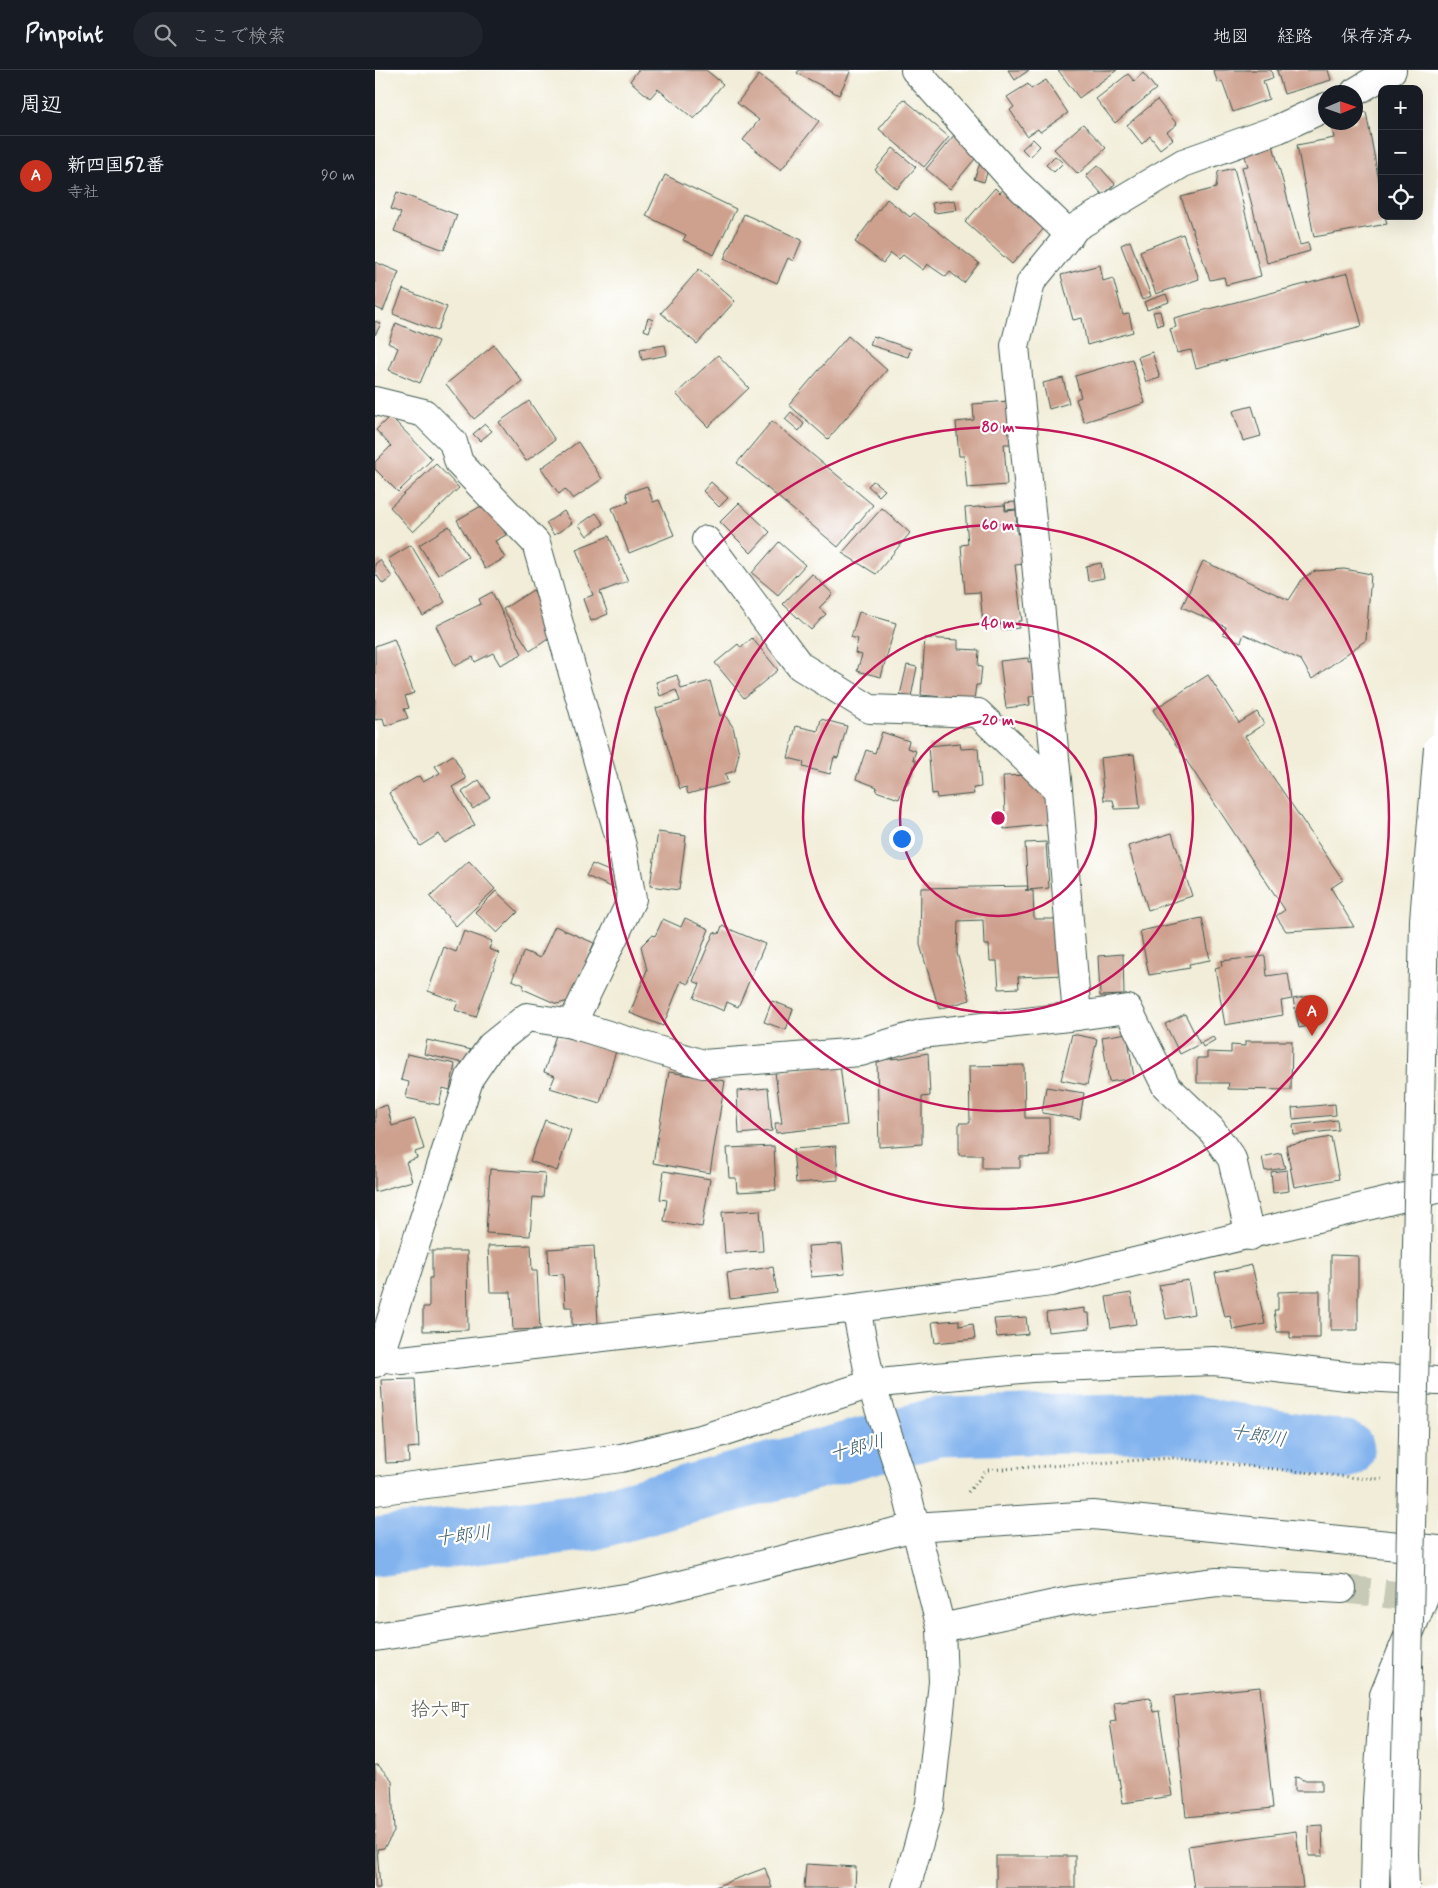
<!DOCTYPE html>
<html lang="ja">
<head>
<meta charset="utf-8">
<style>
	:root { --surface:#171b24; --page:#20242c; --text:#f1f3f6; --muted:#9ea1a6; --line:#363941; --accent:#c8321e }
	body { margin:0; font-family:Mynerve,"Klee One",sans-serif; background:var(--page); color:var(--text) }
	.controls { position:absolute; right:15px; top:15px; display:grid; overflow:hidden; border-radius:10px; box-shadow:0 5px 20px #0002 }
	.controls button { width:45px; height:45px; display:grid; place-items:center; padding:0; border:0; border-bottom:1px solid var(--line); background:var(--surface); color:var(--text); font:25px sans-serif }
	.compass { position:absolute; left:943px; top:15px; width:45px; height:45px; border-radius:50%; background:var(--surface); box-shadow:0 5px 20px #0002; rotate:88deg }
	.you { position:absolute; left:526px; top:768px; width:18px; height:18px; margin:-12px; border:4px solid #fff; border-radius:50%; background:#1a73e8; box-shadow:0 0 0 8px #1a73e833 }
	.badge { display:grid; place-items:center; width:32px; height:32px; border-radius:50%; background:var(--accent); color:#fff; font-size:16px; font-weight:700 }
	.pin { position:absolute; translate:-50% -41px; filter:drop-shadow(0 1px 2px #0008) }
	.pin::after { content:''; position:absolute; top:26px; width:18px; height:15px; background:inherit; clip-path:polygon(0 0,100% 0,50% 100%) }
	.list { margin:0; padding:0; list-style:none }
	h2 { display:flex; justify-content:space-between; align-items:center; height:65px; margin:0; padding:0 20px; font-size:21px }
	h2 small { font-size:16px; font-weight:400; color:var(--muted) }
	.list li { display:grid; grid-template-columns:32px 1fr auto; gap:15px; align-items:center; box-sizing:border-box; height:80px; padding:0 20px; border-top:1px solid var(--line) }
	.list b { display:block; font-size:19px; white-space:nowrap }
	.list p { margin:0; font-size:16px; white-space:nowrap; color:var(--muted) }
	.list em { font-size:16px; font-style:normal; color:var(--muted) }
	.icon { flex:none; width:28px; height:28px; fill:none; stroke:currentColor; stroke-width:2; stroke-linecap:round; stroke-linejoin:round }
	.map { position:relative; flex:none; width:1063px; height:1818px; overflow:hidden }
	header { display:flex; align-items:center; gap:30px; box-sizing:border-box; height:70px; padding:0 25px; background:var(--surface); border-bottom:1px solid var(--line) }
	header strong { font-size:24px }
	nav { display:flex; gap:28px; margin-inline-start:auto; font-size:18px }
	.search { width:350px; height:45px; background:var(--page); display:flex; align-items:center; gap:12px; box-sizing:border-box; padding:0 18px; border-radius:28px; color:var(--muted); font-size:19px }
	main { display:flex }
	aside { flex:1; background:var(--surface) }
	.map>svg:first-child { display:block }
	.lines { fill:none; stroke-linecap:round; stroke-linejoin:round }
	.river { stroke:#82b3ee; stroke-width:59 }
	.building { fill:#cea08e }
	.street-tunnel { stroke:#c7cab7; stroke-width:28; stroke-dasharray:28 14; stroke-linecap:butt }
	.street-casing { stroke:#3e574d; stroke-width:30 }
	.secondary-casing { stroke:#3e574d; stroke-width:30 }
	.highway-casing { stroke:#3e574d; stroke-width:30 }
	.path { stroke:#3e574d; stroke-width:3; stroke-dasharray:1 4; stroke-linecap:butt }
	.street { stroke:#fff; stroke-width:28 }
	.secondary { stroke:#fff; stroke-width:28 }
	.highway { stroke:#fff; stroke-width:28 }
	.highway-bridge-casing { stroke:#3e574d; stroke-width:30; stroke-linecap:butt }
	.highway-bridge { stroke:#fff; stroke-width:28 }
	.ring { fill:none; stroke:#c2185b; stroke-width:2.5 }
	.labels { text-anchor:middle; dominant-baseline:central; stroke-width:4.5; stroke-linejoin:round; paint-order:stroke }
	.water-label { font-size:19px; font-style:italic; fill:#3d606c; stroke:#fff }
	.quarter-label { font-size:20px; fill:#5c6054; stroke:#fff }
	.centre { fill:#c2185b; stroke:#fff; stroke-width:2.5 }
	.ring-label { font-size:15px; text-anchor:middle; font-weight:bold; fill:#c2185b; stroke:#fff; stroke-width:4.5; stroke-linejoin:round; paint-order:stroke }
</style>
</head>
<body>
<header>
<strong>Pinpoint</strong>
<div class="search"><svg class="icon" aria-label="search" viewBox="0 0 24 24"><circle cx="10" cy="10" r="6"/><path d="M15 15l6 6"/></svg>ここで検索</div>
<nav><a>地図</a><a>経路</a><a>保存済み</a></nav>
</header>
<main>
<aside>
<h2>周辺<small></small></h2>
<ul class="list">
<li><span class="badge">A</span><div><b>新四国52番</b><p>寺社</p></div><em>90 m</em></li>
</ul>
</aside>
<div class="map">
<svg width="1063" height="1818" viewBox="0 0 1063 1818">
	<rect width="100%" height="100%" fill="#fff"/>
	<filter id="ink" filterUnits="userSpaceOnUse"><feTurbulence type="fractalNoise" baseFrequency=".02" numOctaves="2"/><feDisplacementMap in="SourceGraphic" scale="10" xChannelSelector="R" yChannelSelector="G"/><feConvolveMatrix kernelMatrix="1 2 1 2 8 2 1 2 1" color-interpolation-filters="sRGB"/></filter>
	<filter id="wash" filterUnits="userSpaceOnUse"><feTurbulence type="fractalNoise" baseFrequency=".0096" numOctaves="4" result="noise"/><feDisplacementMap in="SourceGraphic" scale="20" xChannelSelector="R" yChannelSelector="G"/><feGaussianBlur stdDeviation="1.12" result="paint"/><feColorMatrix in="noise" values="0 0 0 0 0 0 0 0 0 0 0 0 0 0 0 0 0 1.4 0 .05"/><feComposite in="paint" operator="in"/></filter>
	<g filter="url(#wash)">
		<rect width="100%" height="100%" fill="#f1edd8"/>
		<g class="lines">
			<path class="river" d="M0 1477 215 1451 562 1357 792 1352 970 1380"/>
		</g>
		<g id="blocks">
			<g class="building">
				<path d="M263 0H331L348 14 319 49 283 19 275 28 255 11Z"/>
				<path d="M424 0H476L464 25 422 3Z"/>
				<path d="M633 0H654L640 10Z"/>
				<path d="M683 0H742L704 28Z"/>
				<path d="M838 0H896L898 8 888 11 894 29 858 42 847 11 843 13Z"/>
				<path d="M902 0H953L956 10 909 24Z"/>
				<path d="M768 3 781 19 740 53 721 29 753 4 759 11Z"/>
				<path d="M384 5 444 51 406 100 368 70 384 50 362 33Z"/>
				<path d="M671 10 693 43 665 62 663 59 652 66 635 40 639 37 632 27 653 14 656 19Z"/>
				<path d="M529 29 574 67 549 97 504 59Z"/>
				<path d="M782 30 802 54 792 62 798 69 785 79 775 66 767 74 752 55Z"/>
				<path d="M991 42 1007 127V146H1010L1012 154 939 167 922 75 959 68 956 52H981V44Z"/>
				<path d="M708 54 731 78 703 104 679 79Z"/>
				<path d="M580 64 604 84 575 119 551 99Z"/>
				<path d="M658 69 665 76 655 87 647 79Z"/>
				<path d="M898 75 925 175 933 173 935 181 892 193 867 97 873 96 869 83Z"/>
				<path d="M518 78 541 97 522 119 500 100Z"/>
				<path d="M680 86 688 93 679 102 671 95Z"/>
				<path d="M607 88 616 91 609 112 599 109Z"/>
				<path d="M723 95 740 114 728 125 711 106Z"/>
				<path d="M859 98 886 206 851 215 849 207 835 210 806 127 841 118 843 102Z"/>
				<path d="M290 105 361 139 339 185 308 170 311 165 271 146Z"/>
				<path d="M632 115 674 153 637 194 590 152 620 118 625 123Z"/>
				<path d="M22 122 82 145 69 180 19 161 26 143 16 139Z"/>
				<path d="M512 129 535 147 539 143 604 193 589 213 575 202 571 207 552 194 548 200 528 185 524 189 516 183 508 193 480 172Z"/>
				<path d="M580 130 582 140 559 143 557 133Z"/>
				<path d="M369 144 427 170 418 191 413 188 402 213 349 189Z"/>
				<path d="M808 164 824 209 781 224 765 181Z"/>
				<path d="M755 171 776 226 767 230 746 175Z"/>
				<path d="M0 192 24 202 8 241 0 237Z"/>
				<path d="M725 195 728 211 738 208 748 245 754 244 758 262 712 275 707 248 698 250 686 205Z"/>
				<path d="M324 199 360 231 322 274 286 243Z"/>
				<path d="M973 203 987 256 821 298 816 280 802 283 795 259 801 257 799 248Z"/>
				<path d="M28 219 72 237 62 261 18 244Z"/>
				<path d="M791 224 794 232 772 240 769 232Z"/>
				<path d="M785 241 788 254 782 256 778 242Z"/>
				<path d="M273 248 278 250 274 262 269 260Z"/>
				<path d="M0 251 6 254 0 265Z"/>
				<path d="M21 253 63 271 45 313 14 300 23 278 13 273Z"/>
				<path d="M473 266 512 300 453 369 414 335Z"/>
				<path d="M498 266 536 279 533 287 495 275Z"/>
				<path d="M119 275 147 311 99 349 71 314Z"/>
				<path d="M290 275 292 285 267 290 265 279Z"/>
				<path d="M777 282 785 308 771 312 763 287Z"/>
				<path d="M343 285 374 318 333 357 301 324Z"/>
				<path d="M757 289 770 333 709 352 701 329 706 327 700 306Z"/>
				<path d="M688 308 694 333 674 339 668 313Z"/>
				<path d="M154 331 180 370 151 391 124 352Z"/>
				<path d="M633 331 637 374H629L632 415 592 418 589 386H584L581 352 599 350 598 334Z"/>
				<path d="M877 336 886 366 868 371 858 341Z"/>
				<path d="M416 342 429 354 424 361 410 349Z"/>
				<path d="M15 346 57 389 23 422 0 399V392L16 376 1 360Z"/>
				<path d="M397 351 498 435 463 477 362 393Z"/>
				<path d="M110 354 117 361 105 371 98 364Z"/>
				<path d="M203 372 227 409 198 429 190 419 184 424 166 398Z"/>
				<path d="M61 394 84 418 38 462 15 437Z"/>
				<path d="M498 411 510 420 504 426 493 416Z"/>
				<path d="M336 412 353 428 344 437 328 421Z"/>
				<path d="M272 416 278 432 284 430 299 465 254 483 237 438 254 432 251 423Z"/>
				<path d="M113 432 131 465 120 471 130 488 110 499 82 450Z"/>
				<path d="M640 432 641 439 631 440 630 433Z"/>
				<path d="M364 433 395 462 376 483 345 452Z"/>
				<path d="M630 435V441L641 440 642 464H647L650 494 640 495 647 551H643L644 558 627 560 626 553 608 554 605 522 590 523 586 475 593 474 590 438Z"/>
				<path d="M507 438 535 463 501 504 467 483Z"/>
				<path d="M189 441 197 453 179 465 171 453Z"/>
				<path d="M221 443 229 454 212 466 204 455Z"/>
				<path d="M74 456 93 487 63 505 44 475Z"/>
				<path d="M234 466 253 511 225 522 233 544 216 551 208 529 218 525 201 479Z"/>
				<path d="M404 472 430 495 403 525 377 503Z"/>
				<path d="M36 475 70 532 48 546 13 489Z"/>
				<path d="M5 490 17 507 8 514 0 503V494Z"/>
				<path d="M828 491 914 530 928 508 940 501 969 499 996 504 991 570 937 609 926 590 869 564 866 572 848 564 851 557 807 537Z"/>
				<path d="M726 493 729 508 713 511 711 496Z"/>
				<path d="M437 504 458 524 444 538 451 544 436 560 408 534Z"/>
				<path d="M158 520 185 561 155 581 128 539Z"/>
				<path d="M117 522 147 584 125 595 118 583 100 592 98 587 80 596 61 556 106 534 104 529Z"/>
				<path d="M484 542 521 553 506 607 482 601 487 585 480 583 483 569 476 567Z"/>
				<path d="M377 568 403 600 369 628 340 593 363 574 366 578Z"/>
				<path d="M550 568 583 570V579L604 580 603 596 607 597 605 615H601L599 630 546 625Z"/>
				<path d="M19 569 39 623 30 626 34 638 29 639 33 648 10 656 8 648 0 650V576Z"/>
				<path d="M653 588V592L661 591 665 625 654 627 655 635 631 638 625 591Z"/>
				<path d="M532 595 542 597 536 627 525 625Z"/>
				<path d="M302 605 306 619 335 611 345 646 349 644 358 657 364 683 360 701 350 704 353 713 313 724 311 717 305 719 281 638 305 631 301 620 285 626 281 612Z"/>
				<path d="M833 605 864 653 882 642 889 654 870 666 968 810 956 818 979 857 911 861 901 846 910 840 778 640Z"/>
				<path d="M446 649 472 656 463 688 459 687 455 704 428 697 429 692 413 688 421 656 443 661Z"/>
				<path d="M507 662 534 671 532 678 541 681 538 689 541 691 532 715 530 714 524 729 501 721 502 717 481 709 491 680 500 683Z"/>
				<path d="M585 673 586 679 603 678 606 717 598 718 599 724 562 728 561 723 557 724 553 676Z"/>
				<path d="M759 684 765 738 740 739 738 730H729L725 688Z"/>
				<path d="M78 685 91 709 77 717 100 755 70 773 64 764 45 776 14 723 44 706 48 712 65 703 60 696Z"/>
				<path d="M654 705 669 710 676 754 629 759 627 742H630L628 706Z"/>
				<path d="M104 710 115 727 98 739 87 722Z"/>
				<path d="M283 762 311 766 304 820 275 816Z"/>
				<path d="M797 763 817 826 773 840 753 776Z"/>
				<path d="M671 772 674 818 653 820 650 773Z"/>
				<path d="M94 791 120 819 81 856 55 827Z"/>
				<path d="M217 794 246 806 241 819 211 806Z"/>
				<path d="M653 816 652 820H650L658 821 659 849H686L689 905 643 907 644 918 624 919 622 891H615L614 875H609L608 850 583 851 582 883 595 930 564 939 545 875 546 818Z"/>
				<path d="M121 821 143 842 122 863 100 842Z"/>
				<path d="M310 848 334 859 313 914 306 911 288 956 255 943 272 900 266 876 277 865 280 866 288 849 306 857Z"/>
				<path d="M827 848 835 890 814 894 815 898 774 905 765 861Z"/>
				<path d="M180 856 219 873 194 931 182 934 148 919 149 915 137 910 149 881 165 888Z"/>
				<path d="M347 856 390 874 363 937 352 932 349 941 319 928 325 914 318 911 339 862 344 864Z"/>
				<path d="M89 861 117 871 114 879 124 883 101 947 80 940 83 932 53 921 69 877 81 882Z"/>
				<path d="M748 884 749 925 725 926 723 886Z"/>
				<path d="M890 886 892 906 913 903 917 929 906 931 908 945 850 955 840 898 847 896 846 891Z"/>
				<path d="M934 926 939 955 924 958 918 929Z"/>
				<path d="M397 931 418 939 411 960 389 952Z"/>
				<path d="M810 944 825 974 805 984 790 954Z"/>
				<path d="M752 963 759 1008 734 1012 727 967Z"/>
				<path d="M697 964 722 969 712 1015 686 1010Z"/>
				<path d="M181 965 241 981 225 1033 175 1018 180 1006 169 1002Z"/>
				<path d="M838 967 840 970 828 977 826 973Z"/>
				<path d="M52 970 97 980 93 994 49 984Z"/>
				<path d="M870 971H917L916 1020 853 1019 854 1013H822V988H832V982L856 983V975L870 976Z"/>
				<path d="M553 983 555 1026 547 1027V1074L504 1077 502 990 526 988Z"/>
				<path d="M32 984 80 994 75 1020 68 1018 64 1035 31 1028 34 1012 26 1010Z"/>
				<path d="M465 994 472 1055 401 1063 400 1053H407L400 1002Z"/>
				<path d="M649 995 650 1048H674L675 1086 645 1087V1098H607V1085H584V1053H595L594 996Z"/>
				<path d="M294 1002 350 1011 335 1103 278 1093Z"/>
				<path d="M671 1017 709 1023 705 1049 667 1043Z"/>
				<path d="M393 1018 397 1061 364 1064 362 1021Z"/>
				<path d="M960 1034 961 1045 918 1049 917 1038Z"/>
				<path d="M12 1035 17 1056 40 1049 49 1079 40 1082 42 1088 31 1092 37 1111 0 1122V1039Z"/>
				<path d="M170 1050 196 1060 182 1101 155 1091Z"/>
				<path d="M962 1050 963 1060 919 1065 918 1055Z"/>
				<path d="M956 1067 964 1109 919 1117 911 1075Z"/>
				<path d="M399 1076 401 1120 362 1122 361 1108H354L352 1078Z"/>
				<path d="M461 1076 463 1110 421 1113 418 1079Z"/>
				<path d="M906 1083 910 1098 890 1101 887 1087Z"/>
				<path d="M115 1099 170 1103 168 1128 158 1127 155 1166 111 1163Z"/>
				<path d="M912 1100 914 1121 898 1123 896 1102Z"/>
				<path d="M289 1101 335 1109 327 1157 289 1151 292 1130 285 1129Z"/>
				<path d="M385 1140 388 1181 350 1183 347 1142Z"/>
				<path d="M467 1174 470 1204 436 1207 433 1176Z"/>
				<path d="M156 1175 157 1201H162L165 1259 138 1260 136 1222H115L113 1176Z"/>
				<path d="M219 1176 223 1254 197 1255V1237H190L188 1204 174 1205 173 1179Z"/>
				<path d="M57 1181H92L93 1260 48 1261V1237H54V1208H57Z"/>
				<path d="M956 1185 983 1186V1260H956Z"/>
				<path d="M877 1195 890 1254 858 1260 855 1246 850 1247 840 1203Z"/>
				<path d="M398 1197 402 1223 355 1229 352 1203Z"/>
				<path d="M813 1210 819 1244 791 1249 784 1215Z"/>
				<path d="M930 1221H945V1268H915V1262H902L899 1240H903V1222Z"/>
				<path d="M756 1223 761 1254 736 1258 731 1227Z"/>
				<path d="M710 1238V1243H714L715 1258 673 1262 671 1243Z"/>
				<path d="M651 1247 653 1264 622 1267 619 1249Z"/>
				<path d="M584 1250V1256L598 1254 600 1269 560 1273 557 1252Z"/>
				<path d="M40 1309 44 1377 33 1378 34 1392 11 1393 6 1310Z"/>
				<path d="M885 1617 898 1738 811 1747 799 1626Z"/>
				<path d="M775 1627 778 1642 784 1641 797 1726 748 1733 735 1652 741 1651 738 1632Z"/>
				<path d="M0 1695H3L17 1710 19 1762 9 1778 2 1779 5 1818H0Z"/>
				<path d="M920 1707 927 1708V1710H947V1721H920Z"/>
				<path d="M947 1755 948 1786H934L933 1756Z"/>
				<path d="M921 1761 928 1818H819L813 1776Z"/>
				<rect x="621" y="1786" width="79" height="32"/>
				<path d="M431 1794 481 1797 480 1818H429Z"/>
				<path d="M390 1798 397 1818H337Z"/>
			</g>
		</g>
	</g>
	<g filter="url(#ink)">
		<use href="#blocks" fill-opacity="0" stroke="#3e574d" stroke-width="1"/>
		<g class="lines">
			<path class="street-tunnel" d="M967 1519 1063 1530"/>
			<defs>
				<g id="street">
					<path d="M540 0 638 110 695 165"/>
					<path d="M980 22 1017 0"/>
					<path d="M0 331 49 343 78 372 84 393 161 473 247 776 257 829 197 954 152 947 116 976 95 1007 4 1287 0 1293"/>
					<path d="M331 470 425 596 495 639 603 643 683 720"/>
					<path d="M702 946 753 939 791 1016 836 1059 857 1089 875 1166"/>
					<path d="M197 954 328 994 485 982 546 964 702 946 683 720 640 276 656 212 701 157 808 93 903 59 951 37"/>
					<path d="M481 1238 496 1314 531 1420"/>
					<path d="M4 1287 27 1290 481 1238 676 1212 1063 1119"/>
					<path d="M0 1421 246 1388 329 1368 496 1314 562 1307 656 1298 839 1291 971 1306 1063 1311"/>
					<path d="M566 1558 699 1530 842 1512 967 1519"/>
					<path d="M1000 1818 1002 1730 1009 1625 1063 1493"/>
				</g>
				<g id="secondary">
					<path d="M531 1420 566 1558 568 1612 555 1734 531 1818"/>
					<path d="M0 1567 256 1527 540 1457 718 1445 1063 1480"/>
				</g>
				<path id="highway" d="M1029 1784 1030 1818"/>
			</defs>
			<use href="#street" class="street-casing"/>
			<use href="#secondary" class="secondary-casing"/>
			<use href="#highway" class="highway-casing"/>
			<path class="path" d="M593 1422 612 1400 798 1388 983 1408 1007 1409"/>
			<use href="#street" class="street"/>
			<use href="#secondary" class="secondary"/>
			<use href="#highway" class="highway"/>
			<defs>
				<path id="highway-bridge" d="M1029 1784 1049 850 1063 678"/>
			</defs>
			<use href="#highway-bridge" class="highway-bridge-casing"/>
			<use href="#highway-bridge" class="highway-bridge"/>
		</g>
	</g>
	<g class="ring">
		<circle cx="623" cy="748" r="98"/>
		<circle cx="623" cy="748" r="195"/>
		<circle cx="623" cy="748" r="293"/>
		<circle cx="623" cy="748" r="391"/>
	</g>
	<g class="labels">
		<g class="water-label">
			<text transform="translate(883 1366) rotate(9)">十郎川</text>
			<text transform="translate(482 1378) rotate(-15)">十郎川</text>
			<text transform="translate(88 1466) rotate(-7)">十郎川</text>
		</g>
		<g class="quarter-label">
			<text x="65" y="1640">拾六町</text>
		</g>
	</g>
	<circle cx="623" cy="748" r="8" class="centre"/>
	<g class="ring-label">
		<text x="623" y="362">80 m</text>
		<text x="623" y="460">60 m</text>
		<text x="623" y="558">40 m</text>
		<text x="623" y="655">20 m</text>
	</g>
</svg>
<div class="controls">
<button>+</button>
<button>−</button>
<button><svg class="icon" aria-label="locate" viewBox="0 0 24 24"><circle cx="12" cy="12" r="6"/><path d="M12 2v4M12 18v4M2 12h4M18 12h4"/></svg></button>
</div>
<svg class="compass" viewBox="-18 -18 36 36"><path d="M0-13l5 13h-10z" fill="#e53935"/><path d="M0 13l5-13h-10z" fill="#9ea1a6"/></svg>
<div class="you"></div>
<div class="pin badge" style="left:937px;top:966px">A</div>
</div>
</main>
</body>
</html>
